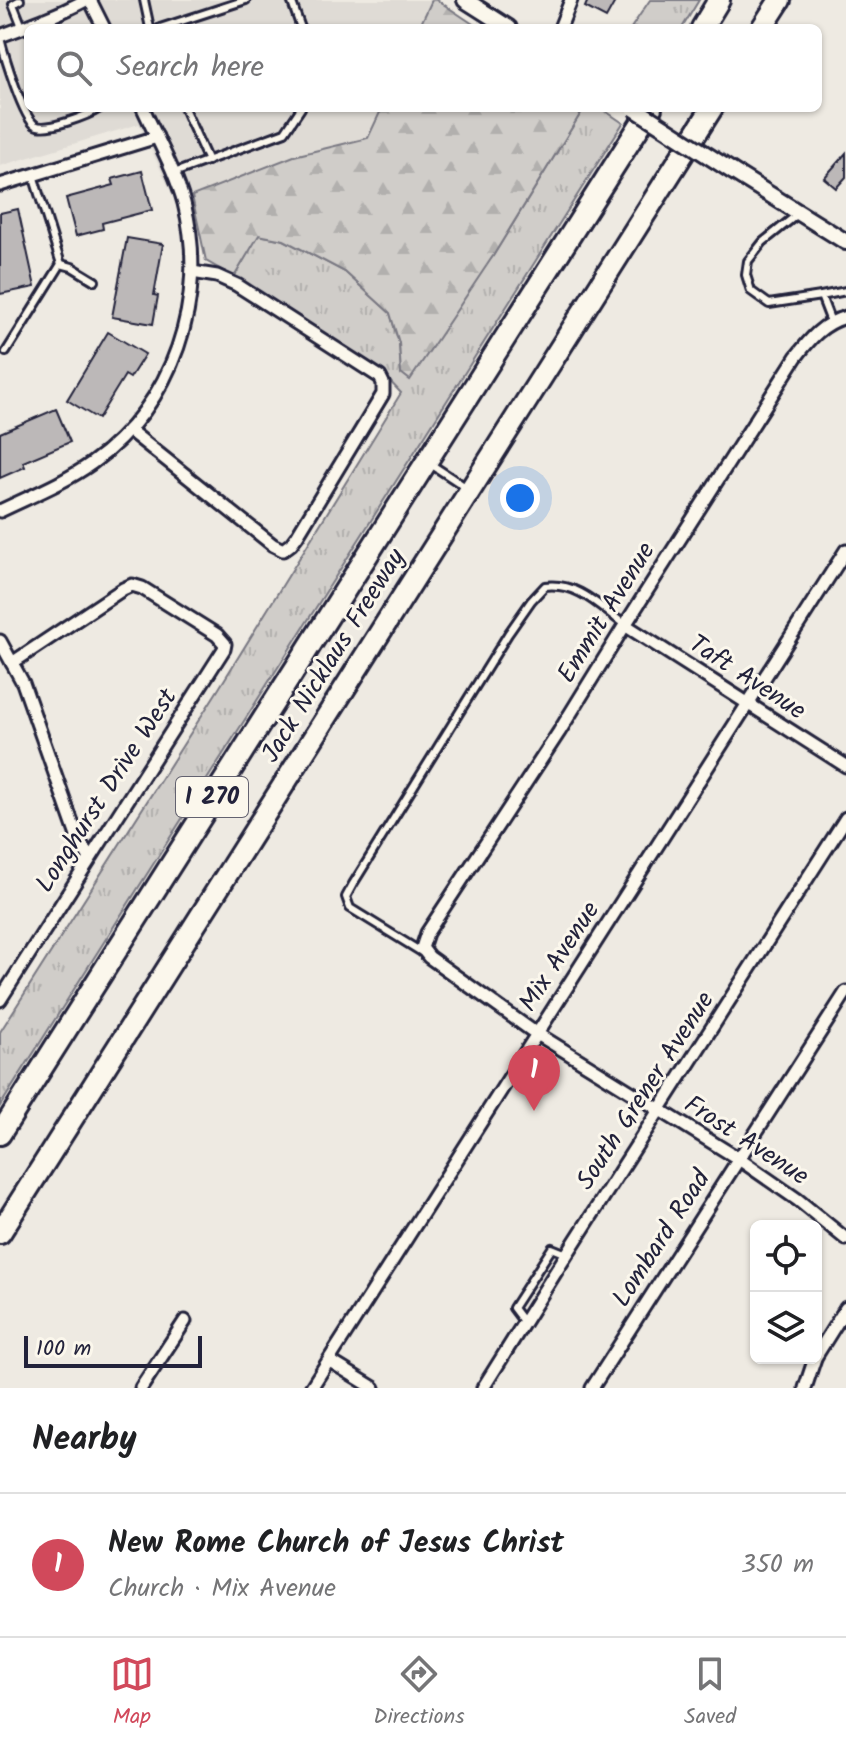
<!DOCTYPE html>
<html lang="en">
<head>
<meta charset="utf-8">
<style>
	:root { --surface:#fff; --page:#f2f2f2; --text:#202124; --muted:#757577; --line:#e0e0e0; --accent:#d1495b }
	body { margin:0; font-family:Kalam,sans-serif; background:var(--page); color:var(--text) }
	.controls { position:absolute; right:24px; bottom:24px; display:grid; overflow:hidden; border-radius:12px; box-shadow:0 2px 6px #0004 }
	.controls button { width:72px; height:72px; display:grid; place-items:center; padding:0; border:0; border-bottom:2px solid var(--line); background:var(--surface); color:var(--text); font:40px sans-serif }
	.scale { position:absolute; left:24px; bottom:20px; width:178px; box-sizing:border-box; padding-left:8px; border:4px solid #22223b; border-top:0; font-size:22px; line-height:28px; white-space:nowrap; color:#22223b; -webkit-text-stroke:6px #fbf7ec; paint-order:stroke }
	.you { position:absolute; left:520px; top:498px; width:28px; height:28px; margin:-20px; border:6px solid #fff; border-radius:50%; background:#1a73e8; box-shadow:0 0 0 12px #1a73e833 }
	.badge { display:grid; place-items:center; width:52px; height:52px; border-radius:50%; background:var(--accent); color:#fff; font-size:26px; font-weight:700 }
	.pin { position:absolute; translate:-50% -66px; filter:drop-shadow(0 2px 4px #0008) }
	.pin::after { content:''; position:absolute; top:42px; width:28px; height:24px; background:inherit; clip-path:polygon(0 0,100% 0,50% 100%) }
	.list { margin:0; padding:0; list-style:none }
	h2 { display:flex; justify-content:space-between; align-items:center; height:104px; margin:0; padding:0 32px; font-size:34px }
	h2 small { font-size:26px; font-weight:400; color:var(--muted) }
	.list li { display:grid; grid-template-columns:52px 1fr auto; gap:24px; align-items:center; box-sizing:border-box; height:144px; padding:0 32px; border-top:2px solid var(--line) }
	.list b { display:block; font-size:30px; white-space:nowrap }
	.list p { margin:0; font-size:26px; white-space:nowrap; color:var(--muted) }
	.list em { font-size:26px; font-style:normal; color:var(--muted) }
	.icon { flex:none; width:44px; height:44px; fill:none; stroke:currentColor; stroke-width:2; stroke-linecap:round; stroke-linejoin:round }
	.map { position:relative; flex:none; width:846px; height:1388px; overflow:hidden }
	.search { position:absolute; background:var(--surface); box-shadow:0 2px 6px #0004; left:24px; right:24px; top:24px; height:88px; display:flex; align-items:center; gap:20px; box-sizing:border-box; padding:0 28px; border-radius:12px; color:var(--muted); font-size:30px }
	.sheet { height:248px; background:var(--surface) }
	nav { display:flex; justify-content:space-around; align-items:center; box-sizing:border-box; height:112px; border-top:2px solid var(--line); background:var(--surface); font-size:22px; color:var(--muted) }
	nav a { display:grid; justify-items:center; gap:4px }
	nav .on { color:var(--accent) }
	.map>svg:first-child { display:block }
	.built { fill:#dfdbd5 }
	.grass { fill:url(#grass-tufts); stroke:#797882; stroke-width:2 }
	.forest { fill:url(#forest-firs); stroke:#797882; stroke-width:2 }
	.building { fill:#bcb8b8; stroke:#22223b; stroke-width:2 }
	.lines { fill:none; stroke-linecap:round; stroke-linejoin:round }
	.service-casing { stroke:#22223b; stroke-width:12 }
	.minor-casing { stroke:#22223b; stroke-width:17 }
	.tertiary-casing { stroke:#22223b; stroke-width:20 }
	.motorway-casing { stroke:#22223b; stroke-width:26 }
	.service { stroke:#fbf7ec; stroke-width:6 }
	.minor { stroke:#fbf7ec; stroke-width:11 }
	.tertiary { stroke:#fbf7ec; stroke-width:14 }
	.motorway { stroke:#fbf7ec; stroke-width:20 }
	.tertiary-bridge-casing { stroke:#22223b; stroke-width:20; stroke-linecap:butt }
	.tertiary-bridge { stroke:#fbf7ec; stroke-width:14 }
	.labels { text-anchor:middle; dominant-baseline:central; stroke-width:6; stroke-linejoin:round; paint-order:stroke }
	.shield { fill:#fbf7ec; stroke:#636270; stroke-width:2 }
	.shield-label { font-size:24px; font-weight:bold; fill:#22223b }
	.street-label { font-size:26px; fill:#22223b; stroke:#fbf7ec }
</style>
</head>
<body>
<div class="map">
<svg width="846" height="1388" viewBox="0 0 846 1388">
	<defs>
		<pattern id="grass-tufts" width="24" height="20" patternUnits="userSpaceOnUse" patternTransform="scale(2)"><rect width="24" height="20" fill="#d0cdc9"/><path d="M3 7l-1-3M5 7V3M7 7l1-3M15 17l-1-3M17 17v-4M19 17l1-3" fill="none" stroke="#b2b0ae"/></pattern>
		<pattern id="forest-firs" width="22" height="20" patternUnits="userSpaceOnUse" patternTransform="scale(2)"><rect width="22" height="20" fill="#d0cdc9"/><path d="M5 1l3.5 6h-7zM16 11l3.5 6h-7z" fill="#b2b0ae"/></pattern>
	</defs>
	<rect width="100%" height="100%" fill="#eeeae2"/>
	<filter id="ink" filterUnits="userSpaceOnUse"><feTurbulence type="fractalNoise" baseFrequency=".0125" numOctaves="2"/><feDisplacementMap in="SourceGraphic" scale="16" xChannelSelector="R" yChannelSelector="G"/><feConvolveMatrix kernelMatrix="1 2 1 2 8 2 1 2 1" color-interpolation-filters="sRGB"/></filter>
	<g filter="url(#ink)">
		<path class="built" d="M0 0H432L419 28H28V108H382L368 138 294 156 176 202 139 124 0 166Z"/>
		<g class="grass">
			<path d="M650 0H699L682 28H631Z"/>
			<path d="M584 108H601L623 123 0 1106V1032L218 690 401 393 386 377 234 277 258 235 284 240 345 272 390 313 399 343 401 373 493 256Z"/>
		</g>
		<g class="forest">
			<path d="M432 0H437L479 28H419Z"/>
			<path d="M382 108H584L493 256 410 380 401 373 399 343 390 313 345 272 284 240 259 235 234 277 206 261 192 196 294 156 368 138Z"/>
		</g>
		<g class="building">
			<path d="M588 0H616L606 18 585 7Z"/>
			<path d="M846 153V177L836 188 824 178Z"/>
			<path d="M142 171 152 210 102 223 103 229 76 236 66 198 114 185 112 179Z"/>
			<path d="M18 209 35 287 0 294V213Z"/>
			<path d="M127 238 163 244 154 295 158 296 153 324 112 317Z"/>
			<path d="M108 332 145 354 130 378 125 375 98 419 67 400Z"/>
			<path d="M56 409 70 442 23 462 25 467 0 478V433Z"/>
		</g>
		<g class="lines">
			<defs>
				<g id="service">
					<path d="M20 0 13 4 23 29"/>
					<path d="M144 0 150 28"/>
					<path d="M291 0 301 28"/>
					<path d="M160 28 246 0"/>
					<path d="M0 38C4 54 23 118 35 125 46 132 89 115 100 108"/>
					<path d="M184 108 208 161"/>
					<path d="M174 173 285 132 301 108"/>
					<path d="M799 213 763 242 748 261 746 275 751 291 769 304 821 296"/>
					<path d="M61 264 72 267 95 281"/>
					<path d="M831 322 821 296 846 291"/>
					<path d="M6 352 61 264 33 175"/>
					<path d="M429 463 467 488"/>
					<path d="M423 953 350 908 346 897 353 884 508 634 531 601 545 586C578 582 599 606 625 625"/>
					<path d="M525 1324 513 1308 552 1248 567 1254"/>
				</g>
				<g id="minor">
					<path d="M90 0 104 28"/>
					<path d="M560 28 571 0"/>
					<path d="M0 36C30 25 58 15 86 0"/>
					<path d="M0 185 157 137"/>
					<path d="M846 317C823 323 810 339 796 357L625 625 559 732 427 933 422 948 429 957 531 1030 739 1159 798 1200 846 1239"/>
					<path d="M129 430 273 545 283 550 291 544 297 536 383 394V383L380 377 237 285 217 276 192 272"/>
					<path d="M0 511C31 496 64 483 92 463 173 405 209 299 184 203 175 170 157 139 143 108"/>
					<path d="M625 625 846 766"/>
					<path d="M0 641 23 683 78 839 90 858"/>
					<path d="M0 1000 224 649 225 644 217 635 142 588 132 585 123 589 12 663"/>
					<path d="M816 1356 846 1308"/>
					<path d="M330 1361 374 1388"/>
					<path d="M141 1388 185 1321"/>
					<path d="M311 1388 846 550"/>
					<path d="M483 1388 567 1254 846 818"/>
					<path d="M592 1388 846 992"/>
					<path d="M805 1388 815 1358"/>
				</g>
				<g id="tertiary">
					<path d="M465 0 509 28"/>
					<path d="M732 171 846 242"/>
				</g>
				<g id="motorway">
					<path d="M702 28 719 0"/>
					<path d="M762 28 780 0"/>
					<path d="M0 1134 651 108"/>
					<path d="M0 1233 712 108"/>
				</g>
			</defs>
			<use href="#service" class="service-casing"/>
			<use href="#minor" class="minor-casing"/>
			<use href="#tertiary" class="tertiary-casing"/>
			<use href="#motorway" class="motorway-casing"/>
			<use href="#service" class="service"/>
			<use href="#minor" class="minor"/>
			<use href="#tertiary" class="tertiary"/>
			<use href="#motorway" class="motorway"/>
			<defs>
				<path id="tertiary-bridge" d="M634 108 732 171"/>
			</defs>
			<use href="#tertiary-bridge" class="tertiary-bridge-casing"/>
			<use href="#tertiary-bridge" class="tertiary-bridge"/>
		</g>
	</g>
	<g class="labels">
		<rect class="shield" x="176" y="777" width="72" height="40" rx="6"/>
		<g class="shield-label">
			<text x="212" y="797">I 270</text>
		</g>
		<g class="street-label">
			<text transform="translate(607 613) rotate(-58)">Emmit Avenue</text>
			<text transform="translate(334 656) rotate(-58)">Jack Nicklaus Freeway</text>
			<text transform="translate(747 678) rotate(33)">Taft Avenue</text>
			<text transform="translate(107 791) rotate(-57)">Longhurst Drive West</text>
			<text transform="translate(560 957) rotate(-57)">Mix Avenue</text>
			<text transform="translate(646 1091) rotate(-57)">South Grener Avenue</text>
			<text transform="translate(746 1141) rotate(33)">Frost Avenue</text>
			<text transform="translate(662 1239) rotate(-57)">Lombard Road</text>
		</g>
	</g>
</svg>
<div class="controls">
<button><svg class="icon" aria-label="locate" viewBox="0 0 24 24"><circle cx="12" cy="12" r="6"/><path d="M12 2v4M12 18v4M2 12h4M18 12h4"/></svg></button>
<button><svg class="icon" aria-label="layers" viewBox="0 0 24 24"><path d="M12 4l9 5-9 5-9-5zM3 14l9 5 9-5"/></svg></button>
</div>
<div class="scale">100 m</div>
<div class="you"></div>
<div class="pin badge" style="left:534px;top:1111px">1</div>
<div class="search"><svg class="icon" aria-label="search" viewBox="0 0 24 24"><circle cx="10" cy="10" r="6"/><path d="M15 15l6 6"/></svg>Search here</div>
</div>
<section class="sheet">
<h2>Nearby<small></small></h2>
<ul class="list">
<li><span class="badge">1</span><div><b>New Rome Church of Jesus Christ</b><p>Church · Mix Avenue</p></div><em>350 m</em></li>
</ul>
</section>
<nav>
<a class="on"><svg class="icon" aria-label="map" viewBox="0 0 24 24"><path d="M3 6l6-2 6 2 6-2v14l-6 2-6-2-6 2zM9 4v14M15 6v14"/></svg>Map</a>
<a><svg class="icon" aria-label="directions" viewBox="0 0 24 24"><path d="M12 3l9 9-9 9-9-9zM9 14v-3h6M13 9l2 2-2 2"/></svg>Directions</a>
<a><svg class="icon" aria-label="saved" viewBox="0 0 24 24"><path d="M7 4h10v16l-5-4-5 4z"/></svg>Saved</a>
</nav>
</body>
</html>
